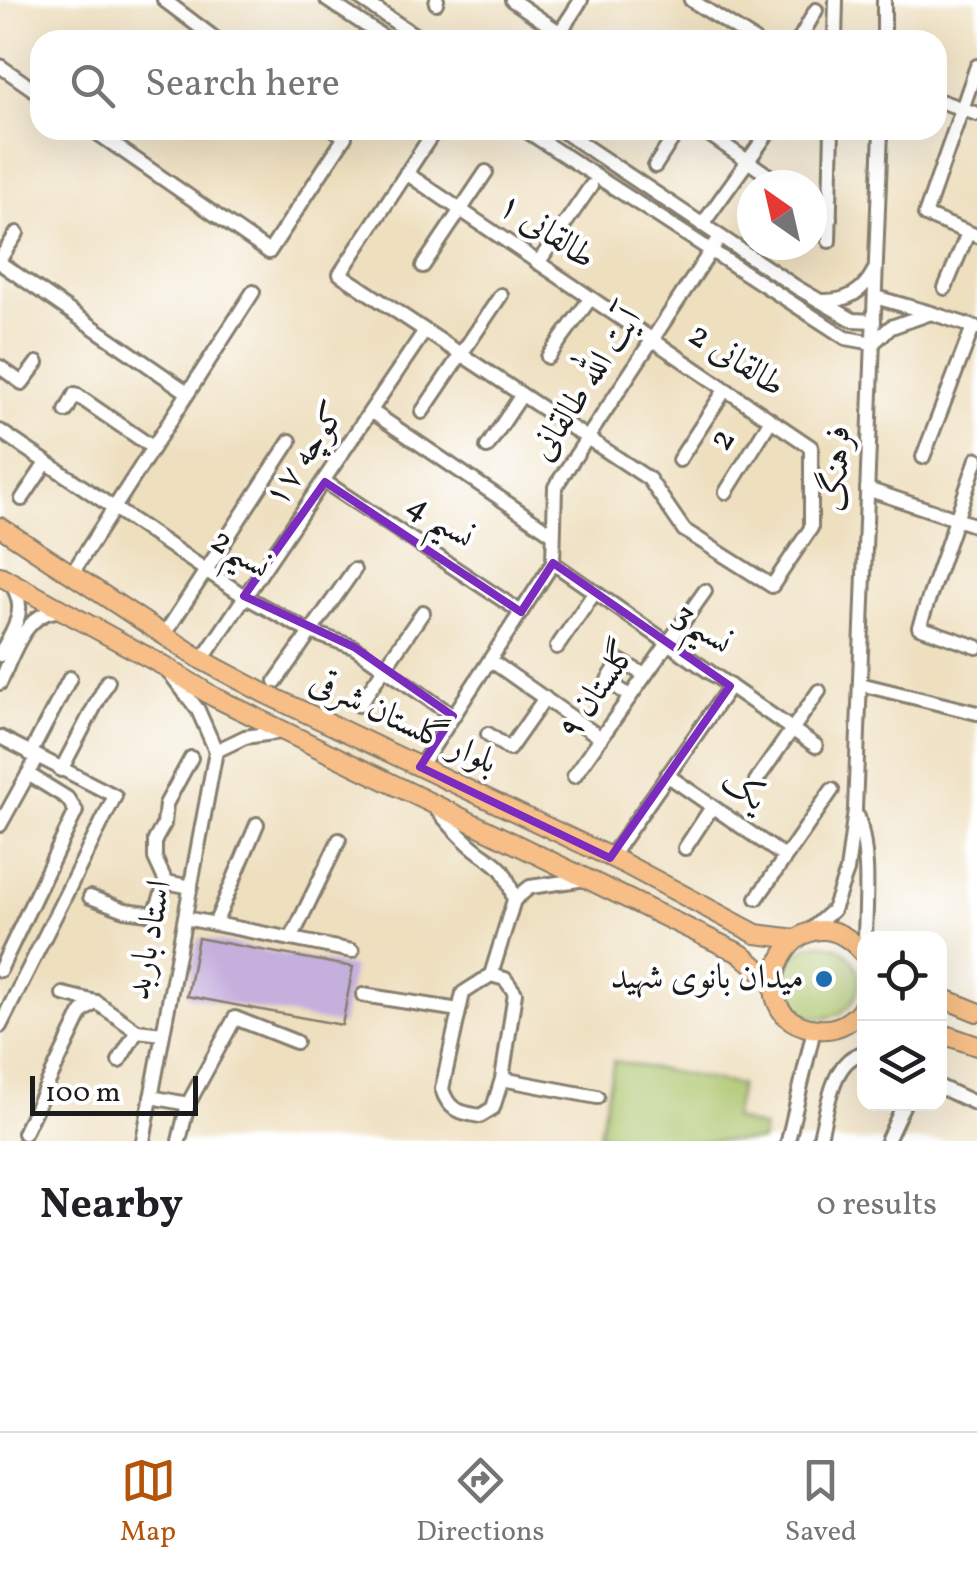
<!DOCTYPE html>
<html lang="en">
<head>
<meta charset="utf-8">
<style>
	:root { --surface:#fff; --page:#f6f6f6; --text:#202124; --muted:#757577; --line:#e0e0e0; --accent:#b45309 }
	body { margin:0; font-family:Vollkorn,Amiri,serif; background:var(--page); color:var(--text) }
	.controls { position:absolute; right:30px; bottom:30px; display:grid; overflow:hidden; border-radius:20px; box-shadow:0 10px 40px #0002 }
	.controls button { width:90px; height:90px; display:grid; place-items:center; padding:0; border:0; border-bottom:2px solid var(--line); background:var(--surface); color:var(--text); font:50px sans-serif }
	.compass { position:absolute; left:737px; top:170px; width:90px; height:90px; border-radius:50%; background:var(--surface); box-shadow:0 10px 40px #0002; rotate:326deg }
	.scale { position:absolute; left:30px; bottom:25px; width:168px; box-sizing:border-box; padding-left:10px; border:5px solid #1c1c1c; border-top:0; font-size:28px; line-height:35px; white-space:nowrap; color:#1c1c1c; -webkit-text-stroke:8px #fff; paint-order:stroke }
	.list { margin:0; padding:0; list-style:none }
	h2 { display:flex; justify-content:space-between; align-items:center; height:130px; margin:0; padding:0 40px; font-size:42px }
	h2 small { font-size:32px; font-weight:400; color:var(--muted) }
	.icon { flex:none; width:55px; height:55px; fill:none; stroke:currentColor; stroke-width:2; stroke-linecap:round; stroke-linejoin:round }
	.map { position:relative; flex:none; width:977px; height:1141px; overflow:hidden }
	.search { position:absolute; background:var(--surface); box-shadow:0 10px 40px #0002; left:30px; right:30px; top:30px; height:110px; display:flex; align-items:center; gap:25px; box-sizing:border-box; padding:0 35px; border-radius:30px; color:var(--muted); font-size:38px }
	.sheet { height:290px; background:var(--surface) }
	nav { display:flex; justify-content:space-around; align-items:center; box-sizing:border-box; height:140px; border-top:2px solid var(--line); background:var(--surface); font-size:28px; color:var(--muted) }
	nav a { display:grid; justify-items:center; gap:5px }
	nav .on { color:var(--accent) }
	.map>svg:first-child { display:block }
	.green { fill:#aac369; stroke:#637042; stroke-width:2.5 }
	.building { fill:#c5afdd }
	.lines { fill:none; stroke-linecap:round; stroke-linejoin:round }
	.minor-casing { stroke:#857e6e; stroke-width:18 }
	.major-casing { stroke:#857e6e; stroke-width:22 }
	.minor { stroke:#fff; stroke-width:12 }
	.major { stroke:#f7be87; stroke-width:18 }
	.marked { fill:none; stroke:#7b2cbf; stroke-width:8; stroke-linejoin:round }
	.poi-dot { fill:#1f6fb2; stroke:#fff; stroke-width:4 }
	.labels { text-anchor:middle; dominant-baseline:central; stroke-width:8; stroke-linejoin:round; paint-order:stroke }
	.street-label { font-size:35px; fill:#1c1c1c; stroke:#fff }
	.poi-label { font-size:35px; fill:#1c1c1c; stroke:#fff; text-anchor:end }
</style>
</head>
<body>
<div class="map">
<svg width="977" height="1141" viewBox="0 0 977 1141">
	<rect width="100%" height="100%" fill="#fff"/>
	<filter id="ink" filterUnits="userSpaceOnUse"><feTurbulence type="fractalNoise" baseFrequency=".01" numOctaves="2"/><feDisplacementMap in="SourceGraphic" scale="20" xChannelSelector="R" yChannelSelector="G"/><feConvolveMatrix kernelMatrix="1 2 1 2 8 2 1 2 1" color-interpolation-filters="sRGB"/></filter>
	<filter id="wash" filterUnits="userSpaceOnUse"><feTurbulence type="fractalNoise" baseFrequency=".0048" numOctaves="4" result="noise"/><feDisplacementMap in="SourceGraphic" scale="40" xChannelSelector="R" yChannelSelector="G"/><feGaussianBlur stdDeviation="2.25" result="paint"/><feColorMatrix in="noise" values="0 0 0 0 0 0 0 0 0 0 0 0 0 0 0 0 0 1.4 0 .05"/><feComposite in="paint" operator="in"/></filter>
	<g filter="url(#wash)">
		<rect width="100%" height="100%" fill="#eedfbf"/>
		<g class="green">
			<circle cx="822" cy="981" r="37"/>
			<path d="M614 1061 740 1085 733 1119 764 1128 761 1141H634L599 1135Z"/>
		</g>
		<g id="blocks">
			<path class="building" d="M198 938 353 967 342 1025 187 996Z"/>
		</g>
	</g>
	<g filter="url(#ink)">
		<use href="#blocks" fill-opacity="0" stroke="#857e6e" stroke-width="2.5"/>
		<g class="lines">
			<defs>
				<g id="minor">
					<path d="M164 0 217 40"/>
					<path d="M327 0 388 40"/>
					<path d="M362 0 422 40"/>
					<path d="M512 0 571 40"/>
					<path d="M691 0 754 40"/>
					<path d="M436 3 437 0"/>
					<path d="M555 40 581 0"/>
					<path d="M799 40 816 10"/>
					<path d="M835 40 836 0"/>
					<path d="M884 40V0"/>
					<path d="M0 66 40 94"/>
					<path d="M977 66 925 215 977 236"/>
					<path d="M937 100 977 114"/>
					<path d="M93 130 269 252 345 137 335 130"/>
					<path d="M525 130 846 338 873 343 891 327 931 313 875 297"/>
					<path d="M561 130 796 287 853 320 874 321"/>
					<path d="M703 130 782 185"/>
					<path d="M655 166 678 130"/>
					<path d="M406 173 811 447V528L772 586 684 530 649 479 340 274 435 130"/>
					<path d="M812 206 830 218"/>
					<path d="M702 225 770 130"/>
					<path d="M829 241 832 130"/>
					<path d="M0 259 17 233"/>
					<path d="M0 263 187 392"/>
					<path d="M538 263 591 186"/>
					<path d="M423 266 486 172"/>
					<path d="M945 288 968 233"/>
					<path d="M822 301C847 302 863 292 874 271"/>
					<path d="M931 313 977 328"/>
					<path d="M548 357 590 299"/>
					<path d="M0 367 22 383 37 363"/>
					<path d="M66 411 75 394 152 447"/>
					<path d="M371 411 553 534"/>
					<path d="M422 412 501 295"/>
					<path d="M0 431 244 596 308 631 354 647 453 716"/>
					<path d="M487 447 521 396"/>
					<path d="M923 457 973 327"/>
					<path d="M977 459 919 627 977 647"/>
					<path d="M679 460 725 390"/>
					<path d="M325 482 521 612"/>
					<path d="M867 489 977 526"/>
					<path d="M726 492 771 420"/>
					<path d="M22 499 46 463"/>
					<path d="M553 563 555 487 720 237"/>
					<path d="M553 563 816 746"/>
					<path d="M71 575 253 292"/>
					<path d="M164 635 290 441"/>
					<path d="M557 647 595 592"/>
					<path d="M0 655C12 630 29 611 12 585"/>
					<path d="M202 660 424 332"/>
					<path d="M490 660 601 738"/>
					<path d="M169 672 198 710 216 751"/>
					<path d="M276 681 354 570"/>
					<path d="M0 683C12 657 25 610 60 611"/>
					<path d="M860 684 977 713"/>
					<path d="M630 697 608 680 620 661 645 675"/>
					<path d="M359 705 423 612"/>
					<path d="M488 734 509 749 545 698"/>
					<path d="M0 737 115 796 0 1026"/>
					<path d="M216 751 245 737 280 732"/>
					<path d="M30 754 70 678"/>
					<path d="M420 767 553 563"/>
					<path d="M61 770 108 681"/>
					<path d="M667 775 785 857"/>
					<path d="M574 776 705 591"/>
					<path d="M756 781 819 691"/>
					<path d="M437 810C446 820 455 831 465 840 492 867 503 856 514 900"/>
					<path d="M858 817C870 856 866 898 865 938"/>
					<path d="M0 825 37 758"/>
					<path d="M685 848 712 807"/>
					<path d="M610 858 730 686"/>
					<path d="M191 887 166 882 155 858V840L164 824 166 804 191 758"/>
					<path d="M90 897 125 910 155 914 166 882"/>
					<path d="M757 898 832 790"/>
					<path d="M514 900 530 887 586 879"/>
					<path d="M185 918 352 951"/>
					<path d="M215 924 257 824"/>
					<path d="M807 933 833 910 847 871 855 810 881 130"/>
					<path d="M291 939 339 840"/>
					<path d="M0 970 76 811 67 798 28 774"/>
					<path d="M491 975 505 979 515 993 502 1079 493 1108 480 1116C459 1112 449 1111 442 1089L463 993Z"/>
					<path d="M491 975 514 900"/>
					<path d="M63 994 96 1002 137 1031 163 1034"/>
					<path d="M363 995 459 1010"/>
					<path d="M119 1061 137 1031"/>
					<path d="M502 1079 597 1097"/>
					<path d="M940 1087 977 1104"/>
					<path d="M151 1097 188 1104 235 1018 296 1042"/>
					<path d="M24 1133 82 1012 96 1002"/>
					<path d="M143 1141 216 751"/>
					<path d="M179 1141 188 1104"/>
					<path d="M788 1141 814 1029"/>
					<path d="M819 1141C827 1113 831 1058 864 1053"/>
					<path d="M887 1141 904 1104"/>
				</g>
				<g id="major">
					<path d="M0 527 202 660 264 693 625 864 756 934 796 939"/>
					<path d="M0 576 164 666 214 697 741 954 773 981"/>
					<path d="M864 954C796 873 726 1022 819 1029 838 1031 855 1020 864 1005"/>
					<path d="M940 997 977 1012"/>
					<path d="M940 1033 977 1046"/>
				</g>
			</defs>
			<use href="#minor" class="minor-casing"/>
			<use href="#major" class="major-casing"/>
			<use href="#minor" class="minor"/>
			<use href="#major" class="major"/>
		</g>
	</g>
	<path class="marked" d="M325 482 521 612 553 563 730 686 610 858 420 767 453 716 354 647 244 596Z"/>
	<circle class="poi-dot" cx="824" cy="979" r="10"/>
	<g class="labels">
		<g class="street-label">
			<text transform="translate(546 232) rotate(34)">طالقانی ۱</text>
			<text transform="translate(736 361) rotate(33)">طالقانی 2</text>
			<text transform="translate(587 385) rotate(-57)">آیت الله طالقانی</text>
			<text transform="translate(723 440) rotate(-58)">2</text>
			<text transform="translate(306 455) rotate(-56)">کوچه ۱۷</text>
			<text transform="translate(838 469) rotate(-88)">فرهنگ</text>
			<text transform="translate(440 522) rotate(33)">نسیم 4</text>
			<text transform="translate(240 555) rotate(33)">نسیم2</text>
			<text transform="translate(702 630) rotate(35)">نسیم3</text>
			<text transform="translate(598 691) rotate(-55)">گلستان ۹</text>
			<text transform="translate(403 723) rotate(25)">بلوار گلستان شرقی</text>
			<text transform="translate(743 791) rotate(35)">یک</text>
			<text transform="translate(150 940) rotate(-79)">استاد باربد</text>
		</g>
		<g class="poi-label">
			<text x="804" y="979">میدان بانوی شهید</text>
		</g>
	</g>
</svg>
<div class="controls">
<button><svg class="icon" aria-label="locate" viewBox="0 0 24 24"><circle cx="12" cy="12" r="6"/><path d="M12 2v4M12 18v4M2 12h4M18 12h4"/></svg></button>
<button><svg class="icon" aria-label="layers" viewBox="0 0 24 24"><path d="M12 4l9 5-9 5-9-5zM3 14l9 5 9-5"/></svg></button>
</div>
<svg class="compass" viewBox="-18 -18 36 36"><path d="M0-13l5 13h-10z" fill="#e53935"/><path d="M0 13l5-13h-10z" fill="#757577"/></svg>
<div class="scale">100 m</div>
<div class="search"><svg class="icon" aria-label="search" viewBox="0 0 24 24"><circle cx="10" cy="10" r="6"/><path d="M15 15l6 6"/></svg>Search here</div>
</div>
<section class="sheet">
<h2>Nearby<small>0 results</small></h2>
<ul class="list">
</ul>
</section>
<nav>
<a class="on"><svg class="icon" aria-label="map" viewBox="0 0 24 24"><path d="M3 6l6-2 6 2 6-2v14l-6 2-6-2-6 2zM9 4v14M15 6v14"/></svg>Map</a>
<a><svg class="icon" aria-label="directions" viewBox="0 0 24 24"><path d="M12 3l9 9-9 9-9-9zM9 14v-3h6M13 9l2 2-2 2"/></svg>Directions</a>
<a><svg class="icon" aria-label="saved" viewBox="0 0 24 24"><path d="M7 4h10v16l-5-4-5 4z"/></svg>Saved</a>
</nav>
</body>
</html>
